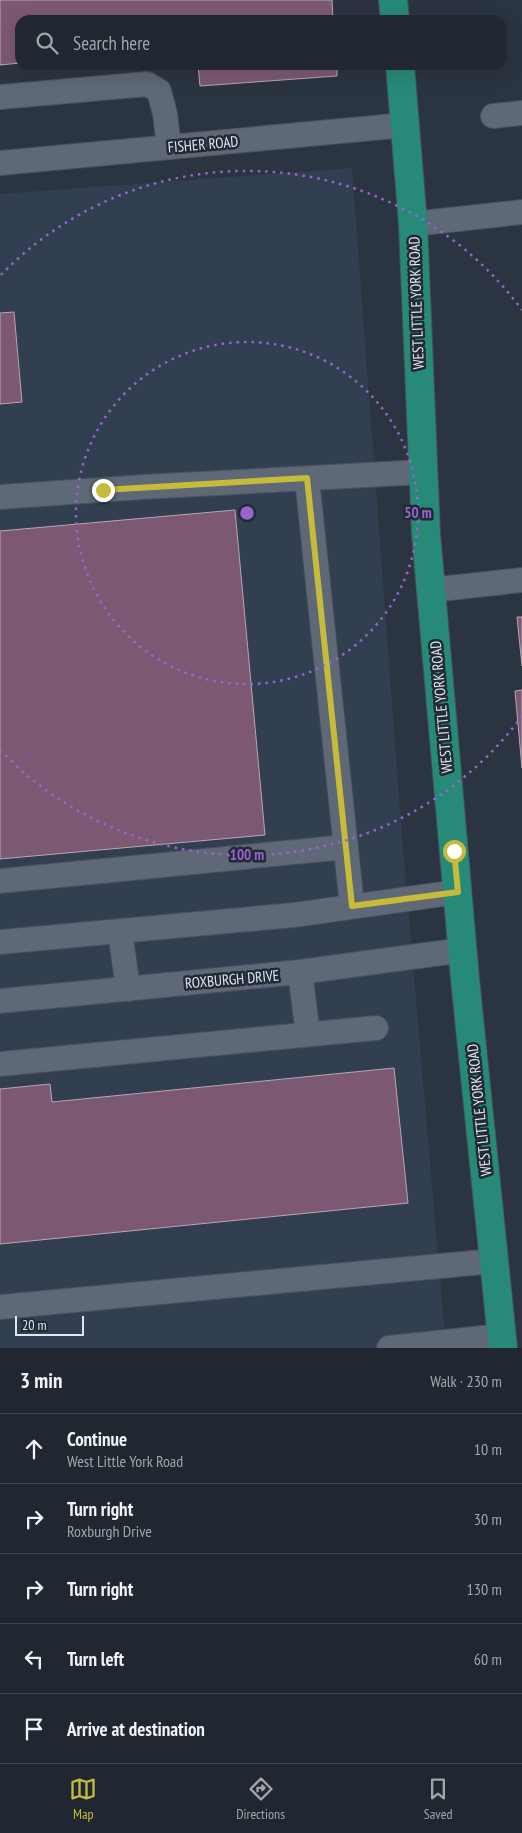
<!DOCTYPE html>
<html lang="en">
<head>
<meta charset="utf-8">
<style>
	:root { --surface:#202731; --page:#282f39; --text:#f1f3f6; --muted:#a2a5ab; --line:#3d444d; --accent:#c7bb3b }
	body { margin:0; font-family:"PT Sans Narrow",sans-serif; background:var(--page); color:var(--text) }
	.scale { position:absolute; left:15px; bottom:12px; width:69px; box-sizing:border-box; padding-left:5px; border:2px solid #e0e6ee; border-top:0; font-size:14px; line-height:18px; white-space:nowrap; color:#e0e6ee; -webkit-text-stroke:4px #212a36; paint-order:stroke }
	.stop { position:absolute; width:15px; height:15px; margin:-11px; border:4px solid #c7bb3b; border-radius:50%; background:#fff }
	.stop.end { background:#c7bb3b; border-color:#fff; box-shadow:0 1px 5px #0008 }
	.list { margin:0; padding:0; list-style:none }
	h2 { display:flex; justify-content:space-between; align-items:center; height:65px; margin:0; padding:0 20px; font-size:21px }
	h2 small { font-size:16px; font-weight:400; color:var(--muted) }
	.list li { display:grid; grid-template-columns:32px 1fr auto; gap:15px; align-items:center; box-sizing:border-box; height:70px; padding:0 20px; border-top:1px solid var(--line) }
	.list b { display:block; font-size:19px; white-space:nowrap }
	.list p { margin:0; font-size:16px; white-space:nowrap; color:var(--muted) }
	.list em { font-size:16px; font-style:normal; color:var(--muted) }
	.icon { flex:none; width:28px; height:28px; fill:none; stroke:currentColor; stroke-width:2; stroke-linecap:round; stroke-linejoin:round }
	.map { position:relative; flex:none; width:522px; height:1348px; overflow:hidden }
	.search { position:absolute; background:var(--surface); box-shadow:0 5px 20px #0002; left:15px; right:15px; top:15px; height:55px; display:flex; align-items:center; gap:12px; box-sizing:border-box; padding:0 18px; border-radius:15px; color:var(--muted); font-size:19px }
	.sheet { height:415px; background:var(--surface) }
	nav { display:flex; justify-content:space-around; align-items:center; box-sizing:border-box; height:70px; border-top:1px solid var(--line); background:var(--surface); font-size:14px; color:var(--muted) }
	nav a { display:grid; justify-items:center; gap:2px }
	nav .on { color:var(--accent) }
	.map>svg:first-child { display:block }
	.built { fill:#313f50 }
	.building { fill:#7c5872; stroke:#b8a7b3 }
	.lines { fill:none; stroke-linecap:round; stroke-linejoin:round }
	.minor-casing { stroke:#48515b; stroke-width:26 }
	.major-casing { stroke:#48515b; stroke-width:30 }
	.minor { stroke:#5e6876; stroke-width:24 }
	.major { stroke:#278a79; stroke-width:28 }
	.route { stroke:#c7bb3b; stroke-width:6 }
	.ring { fill:none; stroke:#9964cd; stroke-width:2.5; stroke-dasharray:2.5 5 }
	.labels { text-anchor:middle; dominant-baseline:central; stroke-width:5; stroke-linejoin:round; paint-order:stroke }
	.street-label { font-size:15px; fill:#e0e6ee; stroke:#212a36 }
	.centre { fill:#9964cd; stroke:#212a36; stroke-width:2.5 }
	.ring-label { font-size:15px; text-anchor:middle; font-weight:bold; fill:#9964cd; stroke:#212a36; stroke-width:5; stroke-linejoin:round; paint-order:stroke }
</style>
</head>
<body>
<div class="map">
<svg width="522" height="1348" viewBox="0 0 522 1348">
	<rect width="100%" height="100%" fill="#2b3441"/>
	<path class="built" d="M352 168 402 836 446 1348H0V194Z"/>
	<g class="building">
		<path d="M0 0H332L333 20H20V63L0 65Z"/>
		<path d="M198 65H337V76L200 86Z"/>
		<path d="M14 312 22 402 0 404V313Z"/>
		<path d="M235 510 265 835 0 859V531Z"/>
		<path d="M517 617H522V666Z"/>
		<path d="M522 690V768L515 691Z"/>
		<path d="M394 1068 408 1203 0 1244V1089L50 1084 52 1102Z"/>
	</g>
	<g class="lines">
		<defs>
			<g id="minor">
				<path d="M0 97 147 84 159 91 165 114 169 147"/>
				<path d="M493 116 522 113"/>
				<path d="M0 163 405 125"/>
				<path d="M413 224 522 212"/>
				<path d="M307 479 352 906"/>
				<path d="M0 497 143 487 423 472"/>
				<path d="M431 590 522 580"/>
				<path d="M0 881 346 847"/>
				<path d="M120 931 128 989"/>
				<path d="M0 942 294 915 457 892"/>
				<path d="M300 972 308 1034"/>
				<path d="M0 1001 300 972 463 950"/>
				<path d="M0 1064 376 1028"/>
				<path d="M0 1307 494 1261"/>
				<path d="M389 1348 502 1336"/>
			</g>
			<g id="major">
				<path d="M393 0 395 20"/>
				<path d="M400 65 413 224 426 534 465 979 503 1348"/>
			</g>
		</defs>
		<use href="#minor" class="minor-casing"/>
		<use href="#major" class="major-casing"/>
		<use href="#minor" class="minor"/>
		<use href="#major" class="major"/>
	</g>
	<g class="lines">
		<path class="route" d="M103 490 307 478 352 906 458 892 454 851"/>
	</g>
	<g class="ring">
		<circle cx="247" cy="513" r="171"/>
		<path d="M522 716A342 342 0 0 1 1 751M1 275A342 342 0 0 1 522 310"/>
	</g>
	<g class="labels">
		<g class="street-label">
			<text transform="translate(203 144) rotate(-5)">FISHER ROAD</text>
			<text transform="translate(416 303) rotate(-92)">WEST LITTLE YORK ROAD</text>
			<text transform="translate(441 707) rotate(-95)">WEST LITTLE YORK ROAD</text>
			<text transform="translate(232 979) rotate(-5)">ROXBURGH DRIVE</text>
			<text transform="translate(479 1110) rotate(-96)">WEST LITTLE YORK ROAD</text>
		</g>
	</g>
	<circle cx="247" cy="513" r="8" class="centre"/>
	<g class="ring-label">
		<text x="418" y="518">50 m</text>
		<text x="247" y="860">100 m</text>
	</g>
</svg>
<div class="scale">20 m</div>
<div class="stop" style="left:454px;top:851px"></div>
<div class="stop end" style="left:103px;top:490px"></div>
<div class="search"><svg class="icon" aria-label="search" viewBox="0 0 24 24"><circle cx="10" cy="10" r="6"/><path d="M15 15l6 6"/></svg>Search here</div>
</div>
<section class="sheet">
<h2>3 min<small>Walk · 230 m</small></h2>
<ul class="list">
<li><svg class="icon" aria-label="ahead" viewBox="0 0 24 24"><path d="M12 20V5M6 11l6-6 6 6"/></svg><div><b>Continue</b><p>West Little York Road</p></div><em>10 m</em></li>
<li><svg class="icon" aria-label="right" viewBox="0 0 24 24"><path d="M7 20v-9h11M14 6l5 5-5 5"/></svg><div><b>Turn right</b><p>Roxburgh Drive</p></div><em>30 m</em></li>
<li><svg class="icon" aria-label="right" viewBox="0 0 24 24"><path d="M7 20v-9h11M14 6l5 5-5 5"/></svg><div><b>Turn right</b></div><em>130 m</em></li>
<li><svg class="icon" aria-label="left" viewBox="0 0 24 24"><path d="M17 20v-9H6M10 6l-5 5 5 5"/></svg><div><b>Turn left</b></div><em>60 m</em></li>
<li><svg class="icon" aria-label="arrive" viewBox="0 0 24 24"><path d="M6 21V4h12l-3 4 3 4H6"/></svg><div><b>Arrive at destination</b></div></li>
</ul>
</section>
<nav>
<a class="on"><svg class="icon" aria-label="map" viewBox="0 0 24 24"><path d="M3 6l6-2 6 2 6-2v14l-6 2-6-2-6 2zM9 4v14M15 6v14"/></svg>Map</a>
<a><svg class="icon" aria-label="directions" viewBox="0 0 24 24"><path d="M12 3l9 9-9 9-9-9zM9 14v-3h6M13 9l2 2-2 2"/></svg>Directions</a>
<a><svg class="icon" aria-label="saved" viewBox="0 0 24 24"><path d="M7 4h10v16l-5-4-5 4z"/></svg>Saved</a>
</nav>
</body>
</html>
